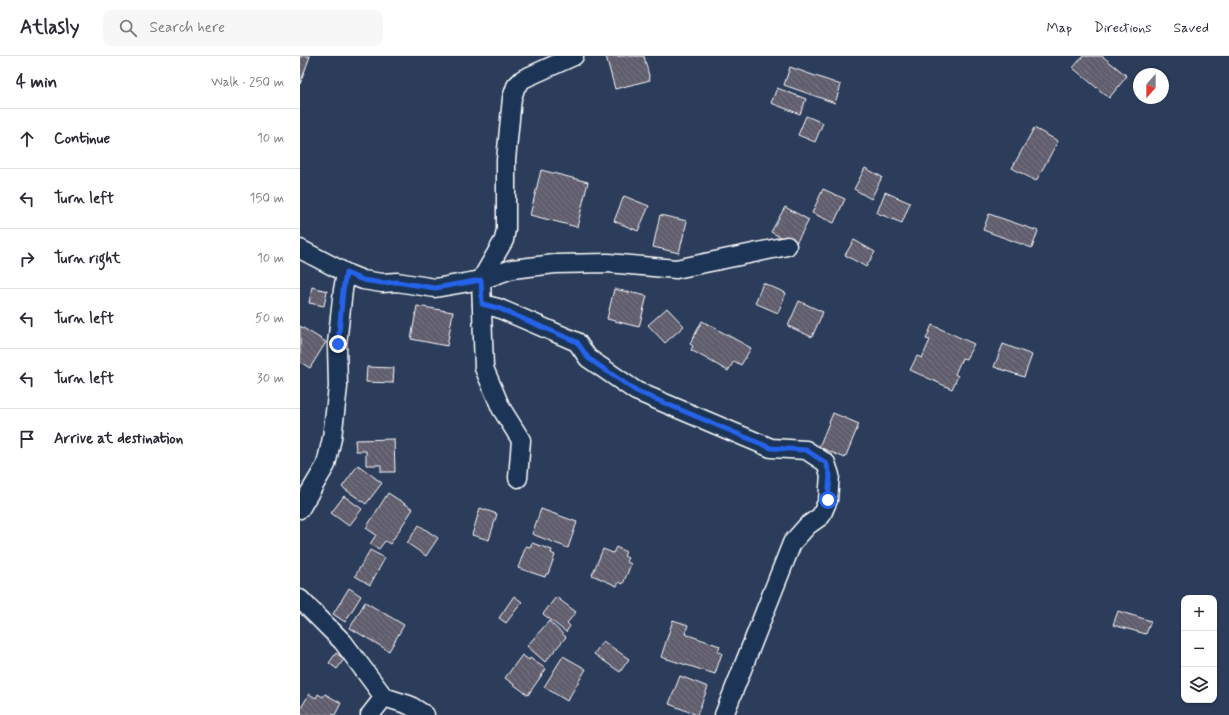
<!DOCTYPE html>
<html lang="en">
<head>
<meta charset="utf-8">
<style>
	:root { --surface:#fff; --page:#f7f7f7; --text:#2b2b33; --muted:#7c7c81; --line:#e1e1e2 }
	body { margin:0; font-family:Mynerve,sans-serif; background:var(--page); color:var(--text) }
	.controls { position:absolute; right:12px; bottom:12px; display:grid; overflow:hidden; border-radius:8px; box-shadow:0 1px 3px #0004 }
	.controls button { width:36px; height:36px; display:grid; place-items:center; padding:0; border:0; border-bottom:1px solid var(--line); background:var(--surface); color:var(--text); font:20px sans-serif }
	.compass { position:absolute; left:833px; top:12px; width:36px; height:36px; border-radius:50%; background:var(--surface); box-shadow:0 1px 3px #0004; rotate:201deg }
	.stop { position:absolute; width:12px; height:12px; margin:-9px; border:3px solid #2563eb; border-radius:50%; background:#fff }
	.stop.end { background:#2563eb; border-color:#fff; box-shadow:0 1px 4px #0008 }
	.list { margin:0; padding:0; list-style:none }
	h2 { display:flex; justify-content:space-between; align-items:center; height:52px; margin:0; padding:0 16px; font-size:17px }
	h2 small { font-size:13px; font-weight:400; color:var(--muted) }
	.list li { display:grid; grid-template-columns:26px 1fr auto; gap:12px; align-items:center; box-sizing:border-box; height:60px; padding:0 16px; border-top:1px solid var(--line) }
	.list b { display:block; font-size:15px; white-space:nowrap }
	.list em { font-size:13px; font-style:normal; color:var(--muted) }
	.icon { flex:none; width:22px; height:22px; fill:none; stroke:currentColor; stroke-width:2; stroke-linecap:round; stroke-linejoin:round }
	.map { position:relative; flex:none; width:929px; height:659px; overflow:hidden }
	header { display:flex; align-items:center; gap:24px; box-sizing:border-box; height:56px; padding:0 20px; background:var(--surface); border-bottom:1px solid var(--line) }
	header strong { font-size:19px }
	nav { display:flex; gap:22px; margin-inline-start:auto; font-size:14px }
	.search { width:280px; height:36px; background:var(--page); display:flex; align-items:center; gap:10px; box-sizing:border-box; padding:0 14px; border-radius:8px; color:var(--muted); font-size:15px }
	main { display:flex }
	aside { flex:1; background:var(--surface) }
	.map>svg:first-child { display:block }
	.building { fill:url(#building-back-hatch); stroke:#fff }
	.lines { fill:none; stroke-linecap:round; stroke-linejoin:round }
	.street-casing { stroke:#fff; stroke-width:21 }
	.street { stroke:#1d3557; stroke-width:18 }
	.route { stroke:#2563eb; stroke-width:5 }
</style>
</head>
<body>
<header>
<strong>Atlasly</strong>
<div class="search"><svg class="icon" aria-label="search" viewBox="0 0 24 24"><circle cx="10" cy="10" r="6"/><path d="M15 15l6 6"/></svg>Search here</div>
<nav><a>Map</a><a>Directions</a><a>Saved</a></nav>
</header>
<main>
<aside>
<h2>4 min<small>Walk · 250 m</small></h2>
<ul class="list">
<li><svg class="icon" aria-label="ahead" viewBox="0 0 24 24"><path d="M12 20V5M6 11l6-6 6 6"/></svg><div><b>Continue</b></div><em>10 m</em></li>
<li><svg class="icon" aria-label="left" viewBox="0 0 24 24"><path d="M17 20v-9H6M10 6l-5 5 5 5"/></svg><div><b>Turn left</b></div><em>150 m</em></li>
<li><svg class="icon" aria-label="right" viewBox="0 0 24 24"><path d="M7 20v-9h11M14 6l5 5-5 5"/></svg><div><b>Turn right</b></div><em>10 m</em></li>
<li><svg class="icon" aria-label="left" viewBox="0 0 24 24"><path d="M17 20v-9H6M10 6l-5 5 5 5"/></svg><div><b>Turn left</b></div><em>50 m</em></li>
<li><svg class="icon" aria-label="left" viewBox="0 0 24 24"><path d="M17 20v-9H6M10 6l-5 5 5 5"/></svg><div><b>Turn left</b></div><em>30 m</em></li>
<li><svg class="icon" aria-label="arrive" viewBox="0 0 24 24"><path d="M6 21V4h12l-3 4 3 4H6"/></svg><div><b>Arrive at destination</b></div></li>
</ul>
</aside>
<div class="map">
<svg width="929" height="659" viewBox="0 0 929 659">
	<defs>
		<pattern id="building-back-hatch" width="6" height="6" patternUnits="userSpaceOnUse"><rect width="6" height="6" fill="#615d6d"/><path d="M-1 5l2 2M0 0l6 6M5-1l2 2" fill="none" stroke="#797583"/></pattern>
	</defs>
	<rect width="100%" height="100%" fill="#2b3d5b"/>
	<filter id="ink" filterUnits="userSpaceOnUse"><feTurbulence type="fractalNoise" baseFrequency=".025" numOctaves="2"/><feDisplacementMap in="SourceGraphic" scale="8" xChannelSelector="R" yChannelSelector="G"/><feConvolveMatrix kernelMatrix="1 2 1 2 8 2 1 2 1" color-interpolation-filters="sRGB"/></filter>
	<g filter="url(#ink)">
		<g class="building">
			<path d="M0 0H10L0 28Z"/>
			<path d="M306 0H344L350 24 315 33Z"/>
			<path d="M783 0H802L827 20 809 42 773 12Z"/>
			<path d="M490 11 541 29 535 47 484 29Z"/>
			<path d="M477 32 506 43 500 58 471 47Z"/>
			<path d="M506 60 523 67 515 86 498 79Z"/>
			<path d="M734 72 758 85 736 125 712 112Z"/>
			<path d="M565 112 582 121 571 143 554 133Z"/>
			<path d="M241 114 288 126 277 171 230 159Z"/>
			<path d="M523 133 545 143 534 167 512 157Z"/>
			<path d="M585 136 610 147 602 167 577 157Z"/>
			<path d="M324 140 349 150 338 175 314 165Z"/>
			<path d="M485 151 509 164 495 189 471 176Z"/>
			<path d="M689 158 738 175 732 192 683 174Z"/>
			<path d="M360 159 387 165 379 197 353 191Z"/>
			<path d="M554 184 575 196 566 211 545 199Z"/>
			<path d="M463 227 486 237 478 257 455 247Z"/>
			<path d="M12 231 27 235 24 250 9 247Z"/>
			<path d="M314 233 347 240 339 271 307 263Z"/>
			<path d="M499 245 523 256 512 281 488 270Z"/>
			<path d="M117 250 153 256 147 290 111 283Z"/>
			<path d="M367 252 384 270 365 287 348 269Z"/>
			<path d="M402 265 451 292 441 309 434 305 428 315 391 294 393 290 390 288Z"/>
			<path d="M632 269 674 288 666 303 662 302 655 318 658 320 652 333 610 314 617 300 622 302 630 284 626 283Z"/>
			<path d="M0 270 26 286 10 312 0 306Z"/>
			<path d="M703 288 732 299 724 321 694 311Z"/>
			<path d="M67 311 94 312 93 327 66 326Z"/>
			<path d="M533 357 559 368 545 402 519 391Z"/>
			<path d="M94 383 95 416H81V409H66V395H56L55 384Z"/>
			<path d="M58 409 82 427 66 448 42 431Z"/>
			<path d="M88 437 113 453 90 488 85 485 79 493 70 488 76 479 66 472Z"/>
			<path d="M44 440 62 453 49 470 31 457Z"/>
			<path d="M180 452 197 458 189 484 172 479Z"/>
			<path d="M241 453 277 466 268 492 232 478Z"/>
			<path d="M119 469 138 482 126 500 107 487Z"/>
			<path d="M232 487 252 494 251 497 255 499 248 518H246L245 521 218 512 226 490 230 491Z"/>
			<path d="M316 491 326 496 324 500 328 502 326 505 331 508 323 528 319 526 317 530 292 519 303 493 313 497Z"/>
			<path d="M70 494 85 502 70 529 55 520Z"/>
			<path d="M49 532 61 540 45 566 33 558Z"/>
			<path d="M214 540 222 546 206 567 199 562Z"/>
			<path d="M256 541 276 556 267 567 270 570 266 576 243 558Z"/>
			<path d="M65 546 104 569 89 595 50 572Z"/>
			<path d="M818 555 851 565 846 578 813 569Z"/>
			<path d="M373 564 388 569 385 578 420 590 418 596 422 597 415 618 361 601Z"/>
			<path d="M249 565 266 581 245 606 227 590Z"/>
			<path d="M303 585 329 603 320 616 294 598Z"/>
			<path d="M36 597 44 603 37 613 29 607Z"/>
			<path d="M222 599 229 604 230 602 246 613 228 639 205 622Z"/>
			<path d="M263 600 286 613 267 645 244 631Z"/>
			<path d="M380 620 408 631 397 659 369 648Z"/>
			<path d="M9 638 16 642 18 638 23 641 25 638 41 647 35 659H0V654Z"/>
		</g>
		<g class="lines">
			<defs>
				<g id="street">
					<path d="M0 193 48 218 63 224 82 227 97 226 135 232 181 224 212 213 255 208 308 207 376 213 487 190"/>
					<path d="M182 248 198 252 277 286 288 302 336 335 471 392 506 394 526 407 530 419 528 444 521 460 507 470 492 487 424 659"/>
					<path d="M218 422 221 384 201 352 184 312 181 224 204 184 206 173V104L212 42 216 30 223 23 274 0"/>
					<path d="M0 453 26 409 32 382 38 331 37 288 43 234 46 217"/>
					<path d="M0 543 43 586 84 641"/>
					<path d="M70 659 84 641 109 649 125 659"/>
				</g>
			</defs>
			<use href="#street" class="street-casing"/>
			<use href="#street" class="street"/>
		</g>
	</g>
	<g class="lines" filter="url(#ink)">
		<path class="route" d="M38 288 43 234 46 217 63 224 82 227 97 226 135 232 181 224 182 248 198 252 277 286 288 302 336 335 471 392 506 394 526 407 530 419 528 444"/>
	</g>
</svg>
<div class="controls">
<button>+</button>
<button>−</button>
<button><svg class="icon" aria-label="layers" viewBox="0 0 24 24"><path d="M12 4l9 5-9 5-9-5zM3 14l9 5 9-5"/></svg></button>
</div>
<svg class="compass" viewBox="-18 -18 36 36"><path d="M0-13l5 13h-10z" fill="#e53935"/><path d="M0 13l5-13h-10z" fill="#7c7c81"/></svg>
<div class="stop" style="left:528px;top:444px"></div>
<div class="stop end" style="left:38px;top:288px"></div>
</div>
</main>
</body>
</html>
